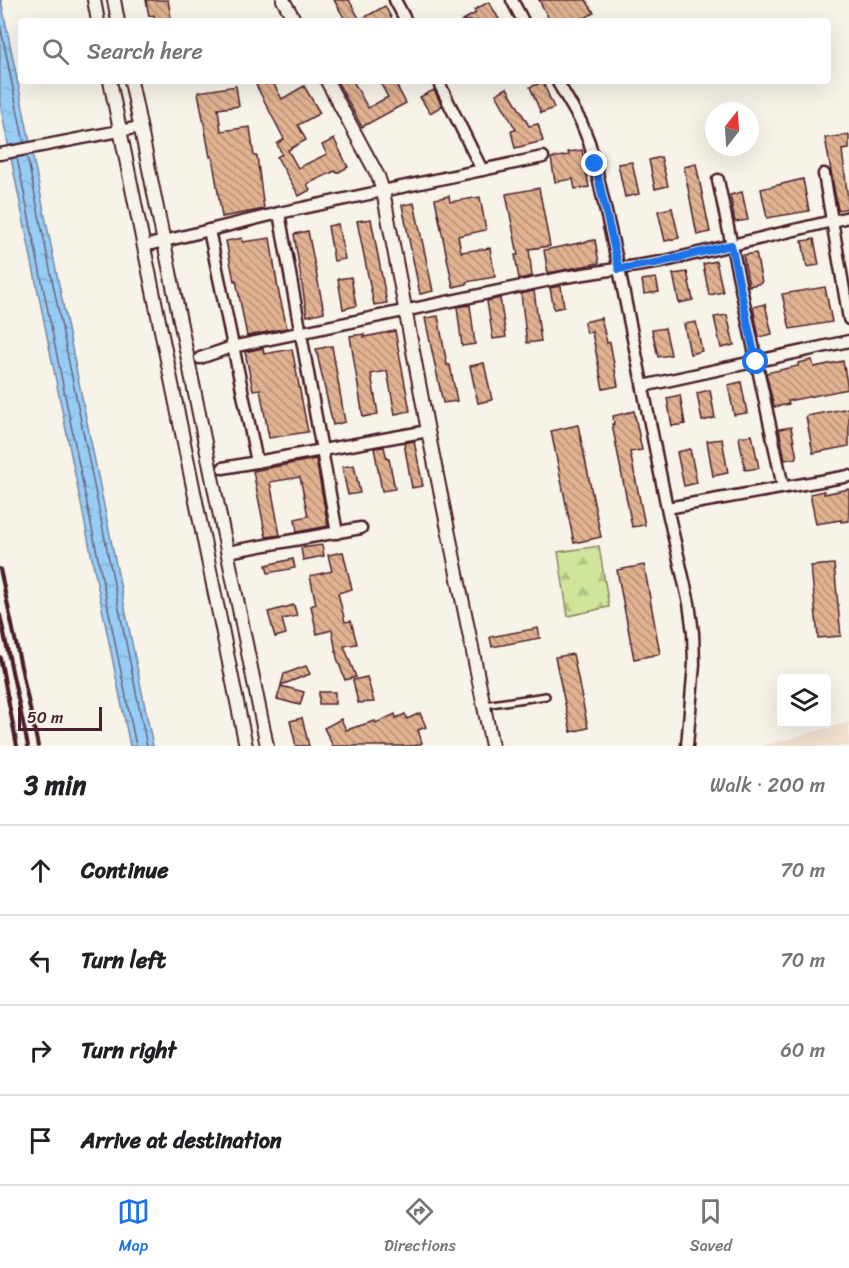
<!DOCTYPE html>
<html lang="en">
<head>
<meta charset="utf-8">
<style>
	:root { --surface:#fff; --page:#f6f6f6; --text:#202124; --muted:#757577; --line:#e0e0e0; --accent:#1a73e8 }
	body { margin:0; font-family:Sriracha,sans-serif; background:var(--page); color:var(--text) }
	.controls { position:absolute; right:18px; bottom:18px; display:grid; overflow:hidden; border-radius:6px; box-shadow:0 6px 24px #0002 }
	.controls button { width:54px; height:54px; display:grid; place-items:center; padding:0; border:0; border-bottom:2px solid var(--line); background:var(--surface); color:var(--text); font:30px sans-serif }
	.compass { position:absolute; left:705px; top:102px; width:54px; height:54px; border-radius:50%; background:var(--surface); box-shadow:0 6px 24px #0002; rotate:17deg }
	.scale { position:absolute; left:18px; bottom:15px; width:84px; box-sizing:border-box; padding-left:6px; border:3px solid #4a1f2b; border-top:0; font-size:16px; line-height:21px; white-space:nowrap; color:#4a1f2b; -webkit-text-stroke:4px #f7f3e8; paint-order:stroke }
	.stop { position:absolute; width:18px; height:18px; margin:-14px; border:4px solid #1a73e8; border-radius:50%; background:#fff }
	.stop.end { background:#1a73e8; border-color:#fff; box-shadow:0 2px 6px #0008 }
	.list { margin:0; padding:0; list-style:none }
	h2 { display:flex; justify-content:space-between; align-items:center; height:78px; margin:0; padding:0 24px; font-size:26px }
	h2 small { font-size:20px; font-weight:400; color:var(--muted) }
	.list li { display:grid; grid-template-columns:39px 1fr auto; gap:18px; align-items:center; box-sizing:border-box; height:90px; padding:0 24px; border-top:2px solid var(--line) }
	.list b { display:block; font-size:22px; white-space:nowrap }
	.list em { font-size:20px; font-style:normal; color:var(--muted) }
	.icon { flex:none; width:33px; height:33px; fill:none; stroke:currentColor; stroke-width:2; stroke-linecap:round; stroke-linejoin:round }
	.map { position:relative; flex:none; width:849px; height:746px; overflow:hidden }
	.search { position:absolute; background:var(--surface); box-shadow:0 6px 24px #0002; left:18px; right:18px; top:18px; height:66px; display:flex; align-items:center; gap:15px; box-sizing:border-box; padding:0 21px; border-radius:6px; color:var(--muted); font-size:22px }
	.sheet { height:438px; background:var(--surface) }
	nav { display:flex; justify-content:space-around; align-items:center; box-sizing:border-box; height:84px; border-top:2px solid var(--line); background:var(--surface); font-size:16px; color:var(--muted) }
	nav a { display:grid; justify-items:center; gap:3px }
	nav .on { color:var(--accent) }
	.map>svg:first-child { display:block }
	.built { fill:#f0e0ce }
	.forest { fill:url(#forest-firs); stroke:#8d8262; stroke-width:1.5 }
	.water { fill:url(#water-ripples); stroke:#7887a4; stroke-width:1.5 }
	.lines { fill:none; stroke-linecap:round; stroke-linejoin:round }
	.shore { stroke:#69657c; stroke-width:1.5 }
	.building { fill:url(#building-back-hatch); stroke:#4a1f2b; stroke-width:1.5 }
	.service-casing { stroke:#4a1f2b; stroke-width:10 }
	.minor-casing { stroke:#4a1f2b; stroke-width:15 }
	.tertiary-casing { stroke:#4a1f2b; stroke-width:16 }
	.service { stroke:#f7f3e8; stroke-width:5 }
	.minor { stroke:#f7f3e8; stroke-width:10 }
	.tertiary { stroke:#f7f3e8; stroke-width:12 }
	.rail { stroke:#4a1f2b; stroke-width:4 }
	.route { stroke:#1a73e8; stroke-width:8 }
</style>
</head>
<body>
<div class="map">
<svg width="849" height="746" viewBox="0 0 849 746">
	<defs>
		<pattern id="forest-firs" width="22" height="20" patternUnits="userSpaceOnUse" patternTransform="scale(1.5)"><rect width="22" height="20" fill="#d0e59a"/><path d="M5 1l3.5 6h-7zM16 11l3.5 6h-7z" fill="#b4c485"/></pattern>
		<pattern id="water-ripples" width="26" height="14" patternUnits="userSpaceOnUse" patternTransform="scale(1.5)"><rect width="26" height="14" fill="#97cdf5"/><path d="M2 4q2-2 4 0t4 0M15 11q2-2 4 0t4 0" fill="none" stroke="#84b0d2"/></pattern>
		<pattern id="building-back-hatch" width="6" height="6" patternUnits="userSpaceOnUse" patternTransform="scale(1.5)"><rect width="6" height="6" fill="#e0b291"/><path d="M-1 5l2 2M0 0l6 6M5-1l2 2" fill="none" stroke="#b89077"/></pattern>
	</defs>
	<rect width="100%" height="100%" fill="#f7f3e8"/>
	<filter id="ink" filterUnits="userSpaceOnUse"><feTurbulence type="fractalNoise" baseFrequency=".0167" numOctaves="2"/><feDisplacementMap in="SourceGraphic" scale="12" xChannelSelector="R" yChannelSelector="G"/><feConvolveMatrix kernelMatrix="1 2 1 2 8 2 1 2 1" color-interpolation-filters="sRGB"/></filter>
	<g filter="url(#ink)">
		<path class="built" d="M849 722V746H763Z"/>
		<path class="forest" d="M599 546 609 607 568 616 558 552Z"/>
		<path class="water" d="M0 0H1L153 746H130L0 104Z"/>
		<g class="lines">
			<g class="shore">
				<path d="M0 24 24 143"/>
				<path d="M27 156 147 746"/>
				<path d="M17 158 136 746"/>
			</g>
		</g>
		<g class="building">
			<path d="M146 0H168L171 18 156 21 154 15 149 16Z"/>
			<path d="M334 0H349L360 20 385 6 393 21H346Z"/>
			<path d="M539 0H586L594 13 579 21H550Z"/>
			<path d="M489 2 500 21H461L476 13 474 10Z"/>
			<path d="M254 81H272L282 99 304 86 320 113 298 125 306 140 288 150 298 168 327 154 322 145 334 139 348 167 337 173 335 171 307 184 310 190 299 196 277 157 282 154 277 144 284 139Z"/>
			<path d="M337 81H353L368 108 388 97 379 81H394L406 103 362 127Z"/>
			<path d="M543 82 554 108 541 113 530 87Z"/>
			<path d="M236 86 239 106 218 109 221 131 250 127 254 156H257L264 209 222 217 212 156 210 157 198 92Z"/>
			<path d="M507 88 529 126 538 124 543 141 515 148 511 131 516 130 496 94Z"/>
			<path d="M434 90 442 106 430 113 420 97Z"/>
			<path d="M849 135V149L842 150 849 208 838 210 825 138Z"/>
			<path d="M582 150 589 187 575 189 573 179 555 182 551 158 569 155 568 152Z"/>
			<path d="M661 157 668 186 655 189 649 160Z"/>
			<path d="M632 162 639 194 625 197 618 164Z"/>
			<path d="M696 164 710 232 697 235 684 167Z"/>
			<path d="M803 179 809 211 767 218 761 189Z"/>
			<path d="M539 188 550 246 529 249 532 276 519 279 515 255H518L506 194Z"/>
			<path d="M742 192 748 220 735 222 730 195Z"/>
			<path d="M449 196 450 202 480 197 486 230 458 236 461 252 490 248 495 277 466 282 467 284 453 287 435 199Z"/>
			<path d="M414 203 433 291 420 294 402 205Z"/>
			<path d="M672 208 679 238 665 241 658 211Z"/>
			<path d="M371 219 387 303 374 305 357 221Z"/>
			<path d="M338 224 345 259 334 261 328 226Z"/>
			<path d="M308 231 324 312 307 316 294 234Z"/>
			<path d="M242 238 243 242 270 238 278 289 287 328 247 336 236 280 234 281 226 241Z"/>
			<path d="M814 239 819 265 807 267 802 241Z"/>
			<path d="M595 240 599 263 548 273 544 250Z"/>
			<path d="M756 253 762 283 749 286 743 255Z"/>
			<path d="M716 261 723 292 709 295 703 264Z"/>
			<path d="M687 272 693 300 679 303 673 274Z"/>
			<path d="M351 277 356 306 343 309 338 279Z"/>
			<path d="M656 278 659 292 644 294 642 280Z"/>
			<path d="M561 286 564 307 554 309 550 288Z"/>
			<path d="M825 287 832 322 790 329 782 294Z"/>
			<path d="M534 291 541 341 527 343 521 294Z"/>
			<path d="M500 298 506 337 493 339 487 301Z"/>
			<path d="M765 304 772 334 759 337 753 307Z"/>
			<path d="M470 305 475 344 462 346 457 307Z"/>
			<path d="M727 315 734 345 721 348 714 317Z"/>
			<path d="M438 316 447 365H450L457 401 443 403 425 318Z"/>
			<path d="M601 318 607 343 610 342 618 386 603 389 592 332 587 333 584 322Z"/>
			<path d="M696 322 702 351 690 354 684 324Z"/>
			<path d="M665 328 671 355 658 357 652 330Z"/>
			<path d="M395 331 410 411 395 414 387 371 371 374 378 414 363 417 350 336 364 334V337Z"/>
			<path d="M332 346 345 422 333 425 316 349Z"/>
			<path d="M263 348 264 354 292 349 308 432 269 438 260 389 253 390 245 352Z"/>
			<path d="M812 360 814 367 843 361 848 389 788 401 789 404 774 407 766 373 798 366V363Z"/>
			<path d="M484 363 492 400 478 403 470 366Z"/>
			<path d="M741 382 747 413 734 415 728 385Z"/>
			<path d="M710 390 715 418 702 421 697 393Z"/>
			<path d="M680 395 685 424 672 426 667 398Z"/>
			<path d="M849 408V446L813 453 806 416Z"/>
			<path d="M634 411 642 450 630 452 645 525 632 527 612 424H614L613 416Z"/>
			<path d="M578 425 601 537 574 543 551 431Z"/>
			<path d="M791 427 797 458 785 460 779 429Z"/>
			<path d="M752 435 759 468 745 470 739 437Z"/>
			<path d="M722 439 728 473 713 476 707 441Z"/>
			<path d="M414 441 423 486 412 488 404 443Z"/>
			<path d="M384 447 387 459H389L395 489 382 491 374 448Z"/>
			<path d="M690 449 697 483 684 486 677 452Z"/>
			<path d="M316 459 328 526 297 532 295 519 308 516 300 477 270 482 280 535 266 537 253 471Z"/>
			<path d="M354 465 360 493 348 495 342 467Z"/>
			<path d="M849 489V521L841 522V520L816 524 810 494 824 491V494Z"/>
			<path d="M322 545 324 556 303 560 301 548Z"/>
			<path d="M343 552 352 589 338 593 345 622 351 621 357 644 344 646 356 677 345 680 337 658 332 630 317 634 311 606 316 604 310 576 332 571 328 555Z"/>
			<path d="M293 559 295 568 268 573 266 565Z"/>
			<path d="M834 564 841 636 818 638 811 566Z"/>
			<path d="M644 565 660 654 634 659 617 570Z"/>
			<path d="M294 605 297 616 282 619 286 634 275 637 268 612Z"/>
			<path d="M538 628 540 638 492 647 490 637Z"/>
			<path d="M573 654 588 728 571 732 555 657Z"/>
			<path d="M306 666 310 674 281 685 284 674Z"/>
			<path d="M367 677 374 702 358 703 353 680Z"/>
			<path d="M281 686 304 692 300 705 277 699Z"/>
			<rect x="319" y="692" width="16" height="12"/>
			<path d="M420 713 426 727 418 730 422 743 414 746H333L324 728 341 719 346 730 375 721 376 723 395 714 396 718 405 714 407 719Z"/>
			<path d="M302 718 309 746H296L290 721Z"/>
		</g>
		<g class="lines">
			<defs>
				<path id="service" d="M484 705 546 696"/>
				<g id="minor">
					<path d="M395 0 406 21"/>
					<path d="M512 0 523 21"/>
					<path d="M438 81 482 170"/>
					<path d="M557 81 581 122 589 142 595 164 619 269 667 508 689 603 693 633 694 664 687 746"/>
					<path d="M0 154 140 127"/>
					<path d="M824 174 849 319"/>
					<path d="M718 180 783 487"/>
					<path d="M279 213 337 533"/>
					<path d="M209 230 257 462"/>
					<path d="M144 246 279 213 543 157"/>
					<path d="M200 358 232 347 565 277 661 262 849 217"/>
					<path d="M643 386 849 341"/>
					<path d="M223 468 428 431"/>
					<path d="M667 508 849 476"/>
					<path d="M227 552 361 528"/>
				</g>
				<g id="tertiary">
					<path d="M94 0 98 21"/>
					<path d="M114 0 118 21"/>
					<path d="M283 0 295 21"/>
					<path d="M110 81 246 746"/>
					<path d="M131 81 267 746"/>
					<path d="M327 81 378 176 383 191 428 431 492 746"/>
				</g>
			</defs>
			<use href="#service" class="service-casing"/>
			<use href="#minor" class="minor-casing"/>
			<use href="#tertiary" class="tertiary-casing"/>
			<use href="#service" class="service"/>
			<use href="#minor" class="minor"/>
			<use href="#tertiary" class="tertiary"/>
			<g class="rail">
				<path d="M0 569 38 746"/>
				<path d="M0 615 28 746"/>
				<path d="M0 657 17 746"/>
			</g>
		</g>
	</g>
	<g class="lines" filter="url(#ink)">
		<path class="route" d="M595 164 619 269 661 262 731 245 756 362"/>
	</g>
</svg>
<div class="controls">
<button><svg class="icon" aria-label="layers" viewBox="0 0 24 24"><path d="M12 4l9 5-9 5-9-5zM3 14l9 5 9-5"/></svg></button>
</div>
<svg class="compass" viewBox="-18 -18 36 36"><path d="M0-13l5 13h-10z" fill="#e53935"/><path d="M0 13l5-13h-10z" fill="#757577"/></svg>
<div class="scale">50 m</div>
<div class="stop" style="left:756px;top:362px"></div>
<div class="stop end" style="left:595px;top:164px"></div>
<div class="search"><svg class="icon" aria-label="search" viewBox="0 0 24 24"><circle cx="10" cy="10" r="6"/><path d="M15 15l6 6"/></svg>Search here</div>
</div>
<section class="sheet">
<h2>3 min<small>Walk · 200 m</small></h2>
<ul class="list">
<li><svg class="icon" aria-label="ahead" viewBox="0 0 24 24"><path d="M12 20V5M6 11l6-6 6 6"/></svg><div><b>Continue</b></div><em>70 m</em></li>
<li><svg class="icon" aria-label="left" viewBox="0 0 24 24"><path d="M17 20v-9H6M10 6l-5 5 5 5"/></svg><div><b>Turn left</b></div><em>70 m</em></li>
<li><svg class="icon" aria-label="right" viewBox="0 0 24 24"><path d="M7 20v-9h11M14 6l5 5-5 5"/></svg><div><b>Turn right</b></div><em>60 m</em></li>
<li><svg class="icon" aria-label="arrive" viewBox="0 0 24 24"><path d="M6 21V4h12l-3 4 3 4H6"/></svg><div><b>Arrive at destination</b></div></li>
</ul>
</section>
<nav>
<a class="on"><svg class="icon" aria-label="map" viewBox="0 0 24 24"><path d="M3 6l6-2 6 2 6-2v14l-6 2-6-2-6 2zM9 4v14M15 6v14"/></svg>Map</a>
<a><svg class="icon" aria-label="directions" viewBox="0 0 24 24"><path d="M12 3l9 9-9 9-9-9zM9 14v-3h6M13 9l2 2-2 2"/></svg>Directions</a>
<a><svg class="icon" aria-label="saved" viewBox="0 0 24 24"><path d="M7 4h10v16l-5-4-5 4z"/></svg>Saved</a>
</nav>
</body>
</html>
